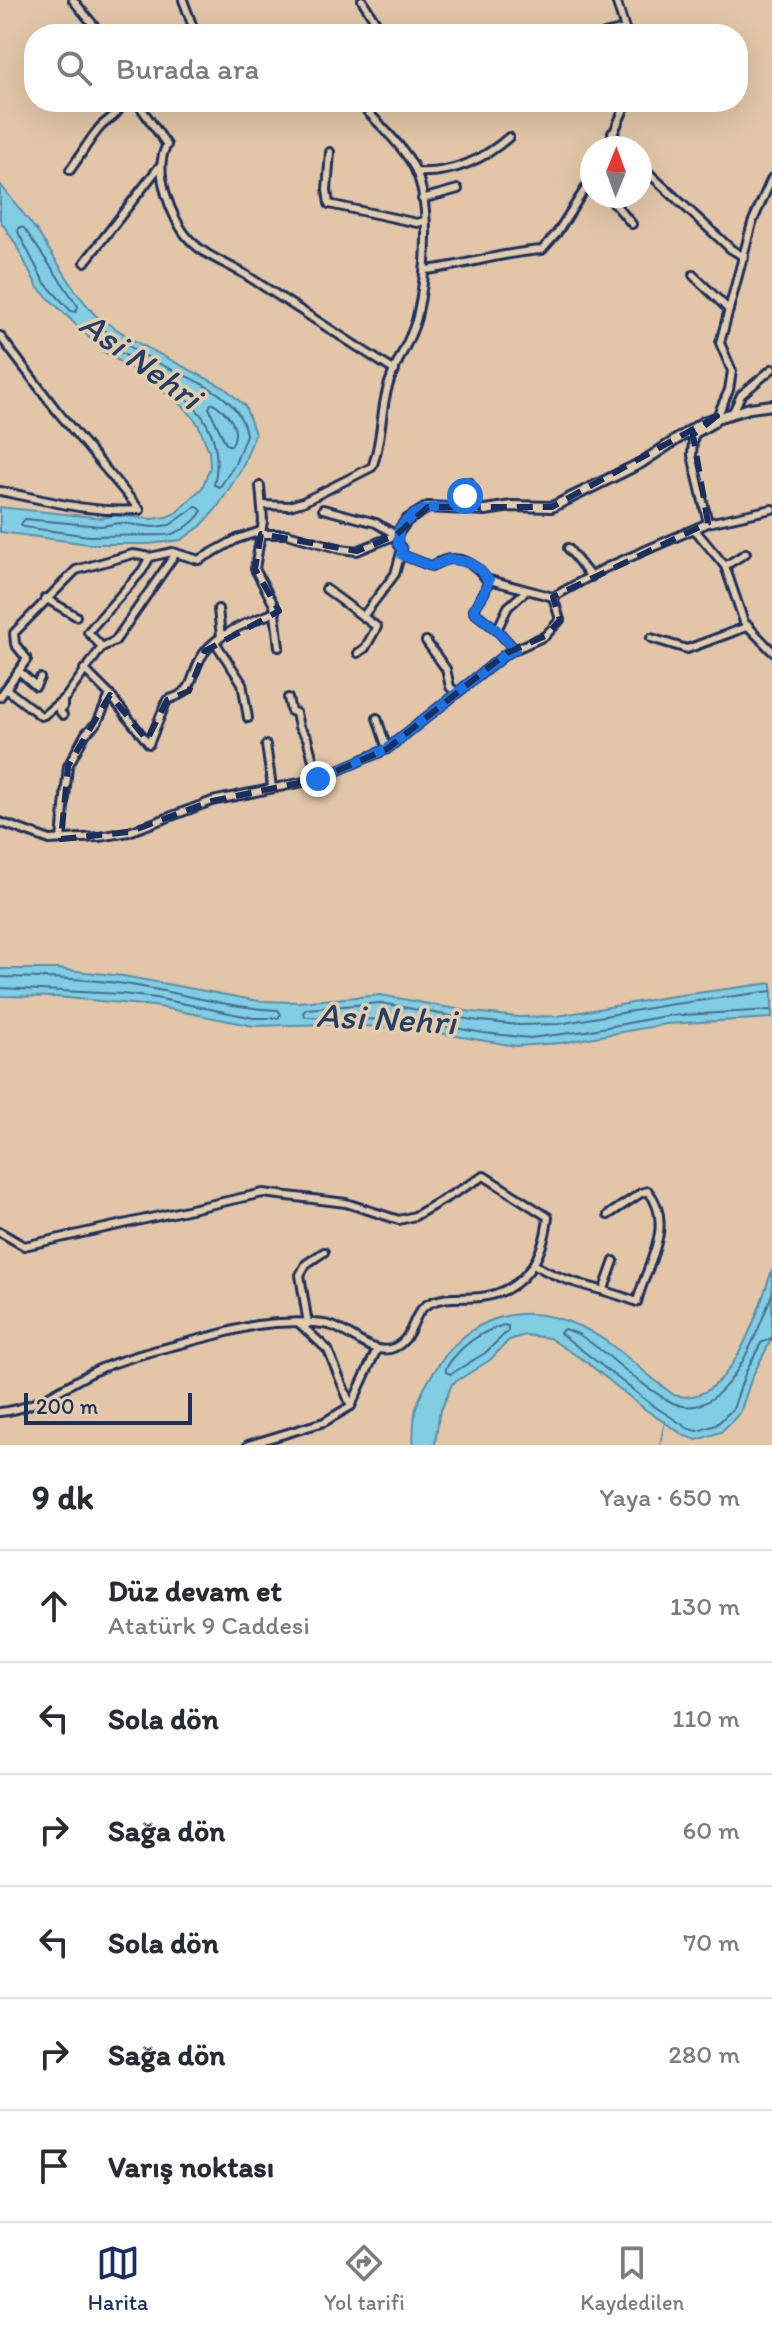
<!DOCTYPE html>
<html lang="tr">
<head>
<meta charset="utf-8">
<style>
	:root { --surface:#fff; --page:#f2f2f3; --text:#2b2b33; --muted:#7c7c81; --line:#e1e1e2; --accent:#1b2f5e }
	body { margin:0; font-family:Itim,sans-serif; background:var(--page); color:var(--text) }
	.compass { position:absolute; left:580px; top:136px; width:72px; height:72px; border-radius:50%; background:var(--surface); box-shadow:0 8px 32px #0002; rotate:1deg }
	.scale { position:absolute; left:24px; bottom:20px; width:168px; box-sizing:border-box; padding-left:8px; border:4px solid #1b2f5e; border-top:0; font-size:22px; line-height:28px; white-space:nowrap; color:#1b2f5e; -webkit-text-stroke:6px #e3cdac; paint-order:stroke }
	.stop { position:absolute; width:24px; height:24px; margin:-18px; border:6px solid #1a73e8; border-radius:50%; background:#fff }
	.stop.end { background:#1a73e8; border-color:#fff; box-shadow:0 2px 8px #0008 }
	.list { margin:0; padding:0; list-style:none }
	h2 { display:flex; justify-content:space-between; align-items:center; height:104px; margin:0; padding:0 32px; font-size:34px }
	h2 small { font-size:26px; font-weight:400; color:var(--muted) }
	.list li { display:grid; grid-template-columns:52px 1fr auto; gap:24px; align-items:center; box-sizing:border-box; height:112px; padding:0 32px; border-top:2px solid var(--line) }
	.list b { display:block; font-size:30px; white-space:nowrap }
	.list p { margin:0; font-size:26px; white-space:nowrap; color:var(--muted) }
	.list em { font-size:26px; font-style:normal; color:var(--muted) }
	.icon { flex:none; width:44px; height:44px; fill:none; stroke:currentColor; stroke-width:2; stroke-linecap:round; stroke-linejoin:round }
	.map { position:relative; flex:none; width:772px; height:1445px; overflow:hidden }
	.search { position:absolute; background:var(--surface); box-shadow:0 8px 32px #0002; left:24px; right:24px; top:24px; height:88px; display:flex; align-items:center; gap:20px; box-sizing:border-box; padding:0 28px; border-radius:32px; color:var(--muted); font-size:30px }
	.sheet { height:776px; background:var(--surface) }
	nav { display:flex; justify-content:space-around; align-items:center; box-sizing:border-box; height:112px; border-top:2px solid var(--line); background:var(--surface); font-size:22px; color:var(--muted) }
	nav a { display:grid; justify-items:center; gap:4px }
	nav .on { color:var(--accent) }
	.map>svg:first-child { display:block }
	.water { fill:#81cde1; stroke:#588ead; stroke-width:2 }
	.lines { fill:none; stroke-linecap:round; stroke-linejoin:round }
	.shore { stroke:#446e92; stroke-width:2 }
	.stream { stroke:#588ead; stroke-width:2 }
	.minor-casing { stroke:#1b2f5e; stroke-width:12 }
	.tertiary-casing { stroke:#1b2f5e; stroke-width:14 }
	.minor { stroke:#e3cdac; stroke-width:6 }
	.tertiary { stroke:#e3cdac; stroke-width:8 }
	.route { stroke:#1a73e8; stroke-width:10 }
	.marked { fill:none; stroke:#1b2f5e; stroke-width:6; stroke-dasharray:16 10; stroke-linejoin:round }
	.labels { text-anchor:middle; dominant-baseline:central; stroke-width:7; stroke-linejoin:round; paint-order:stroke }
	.water-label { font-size:36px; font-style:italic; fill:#253f6b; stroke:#e3cdac }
</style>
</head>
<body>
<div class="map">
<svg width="772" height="1445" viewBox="0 0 772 1445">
	<rect width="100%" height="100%" fill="#e2c6a7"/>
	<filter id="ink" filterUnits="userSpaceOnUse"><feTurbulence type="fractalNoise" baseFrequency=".0125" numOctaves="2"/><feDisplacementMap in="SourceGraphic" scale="16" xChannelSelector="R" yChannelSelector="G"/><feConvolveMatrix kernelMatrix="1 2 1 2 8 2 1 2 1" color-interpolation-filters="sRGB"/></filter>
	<g filter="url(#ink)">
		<g class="water">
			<path d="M0 184 37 231 77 293 95 315 138 343 225 388 245 406 255 434 242 468 217 508 201 526 181 540 149 544H88L0 532V507L102 518 117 515 152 519 166 517 176 513 202 488 210 467 209 451 198 424 187 410 145 377 104 352 38 288 15 243 0 220Z"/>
			<path d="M0 969H58L123 976 259 1001 299 1002 381 995 472 1012 519 1017 558 1016 666 997 772 983V1018L666 1024 561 1043 516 1046 414 1029 331 1024 254 1026 154 1006 56 997 0 996Z"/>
			<path d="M772 1270V1338L752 1377 740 1413 721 1432 697 1440 685 1436 646 1410 585 1361 563 1347 549 1338 525 1335 509 1340 490 1360 452 1384 439 1415 435 1445H413C414 1433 413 1420 416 1408 420 1394 428 1381 435 1370 469 1316 521 1300 579 1326 614 1341 643 1373 674 1395 730 1411 758 1310 772 1270Z"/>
		</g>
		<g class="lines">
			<g class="shore">
				<path d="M19 227 24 228 78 306 76 312 71 311 44 282 18 232Z"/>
				<path d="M102 329C120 341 138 352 156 362 190 380 240 392 246 435L235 464 220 487 214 485C227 429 192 398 148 369 131 358 111 349 97 334L98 330Z"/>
				<path d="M211 404H215C229 415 242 428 231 446L226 444 209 408Z"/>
				<path d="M197 506 202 511C194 523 183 531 169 535L89 536 24 527 21 524 25 519 101 526 119 523 153 527 170 525Z"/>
				<path d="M0 977C46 978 92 978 137 986 185 994 230 1008 278 1010L281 1014 278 1018H254L156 998 122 994 0 988"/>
				<path d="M772 991 667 1005 559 1024 519 1025 472 1020 381 1003 306 1009 303 1013 306 1017 415 1021 484 1033 530 1038 586 1031 665 1016 772 1010"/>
				<path d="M772 1294C758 1330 724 1431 669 1401 636 1383 610 1354 578 1334L564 1329 560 1333 651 1404 689 1429 698 1431 716 1425 733 1409 745 1374 761 1343 772 1338"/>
				<path d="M504 1325 508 1326V1331L485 1353 451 1374 446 1372V1368C460 1346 480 1332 504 1325Z"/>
			</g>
			<path class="stream" d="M660 1445 665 1421"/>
			<defs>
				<g id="minor">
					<path d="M73 0 101 34"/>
					<path d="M183 0 193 27"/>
					<path d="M362 0 383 34"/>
					<path d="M182 34 193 27 197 34"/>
					<path d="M604 34 625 29 616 0"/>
					<path d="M137 102 167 145C152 169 171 220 190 240 206 257 227 263 246 275 296 307 346 339 395 371"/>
					<path d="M612 133 624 148"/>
					<path d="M607 148 627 102"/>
					<path d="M330 152 327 190 329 204 417 223 424 221"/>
					<path d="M640 165 731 249 744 257"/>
					<path d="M70 170C80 157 87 143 97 131 105 119 118 118 122 102"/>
					<path d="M416 172C452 174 483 160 509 137"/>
					<path d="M608 196 632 224"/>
					<path d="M422 199 458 189"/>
					<path d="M85 262 159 167"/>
					<path d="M425 270C465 266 502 252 542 250L557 233 592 178"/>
					<path d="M693 275 729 310"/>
					<path d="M0 336 57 411 140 510C85 513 52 501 0 491"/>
					<path d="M733 412 741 395 772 369"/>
					<path d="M260 486 263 521 255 569 274 605 279 647"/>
					<path d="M262 505 289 506 303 502 372 467C382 442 380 416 387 390 393 365 411 342 417 317 426 277 434 198 411 162 397 139 376 122 359 102"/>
					<path d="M323 509 376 523 396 535 398 544 402 549 395 574 364 615"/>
					<path d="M469 509 465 496 469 482"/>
					<path d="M708 523 772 509"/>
					<path d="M695 530 725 566 744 622 772 651"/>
					<path d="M261 534H287L341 549 357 551 396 535"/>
					<path d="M568 548 591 577"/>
					<path d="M402 555 431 566C437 564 443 559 451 559 466 558 478 567 486 579L553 597 605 568 708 523 692 455 693 440 695 434 714 423 729 390 732 371 720 343 752 223 772 178"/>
					<path d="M725 566 746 553"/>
					<path d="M489 580 484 593 474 609V612L497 630 508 607 526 591"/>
					<path d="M326 589 377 627 365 648 358 653"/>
					<path d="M45 598 76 616"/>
					<path d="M218 609 221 637"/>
					<path d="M497 630 515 650"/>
					<path d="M651 638 687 649 749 626"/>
					<path d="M426 641 446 669 450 687 456 692"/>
					<path d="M215 642 242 683 248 718"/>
					<path d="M102 647 88 632 142 571 150 557"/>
					<path d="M19 671 36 686 40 678"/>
					<path d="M6 689 41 716 44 715 66 697 102 647 115 641 176 553"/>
					<path d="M110 695 149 744 167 700C200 690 187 676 204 653 220 631 252 621 276 612"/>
					<path d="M0 697 27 659 15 644 14 633 76 570 133 554 150 557 172 552 199 560 237 539 261 531"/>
					<path d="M288 698 291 711 296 713 299 727 307 738 318 779"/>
					<path d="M63 715 59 710 63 707V699"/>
					<path d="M377 718 387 749"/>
					<path d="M266 745 272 787"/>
					<path d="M0 822 50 840 99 837 129 832 212 801 318 779 387 749 507 653 545 636 560 620 553 597"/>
					<path d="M61 839 68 766 86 733 97 723 110 695 84 669"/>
					<path d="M0 1232 24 1246 263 1193 346 1203 399 1220 415 1216 484 1176 548 1217C544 1256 525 1292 481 1297 463 1299 445 1295 428 1304 410 1314 415 1342 390 1349 369 1354 349 1330 329 1325 308 1321 278 1322 257 1325 239 1328 221 1334 204 1338 169 1347 133 1355 99 1369 68 1383 35 1410 0 1412"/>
					<path d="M535 1265C566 1284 603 1288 637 1302 646 1265 676 1225 648 1191L641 1193 608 1215"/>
					<path d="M604 1289 614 1261"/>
					<path d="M300 1324 328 1350 351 1406"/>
					<path d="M308 1324 300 1275 306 1264 324 1252"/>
					<path d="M248 1445 324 1422 351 1406 377 1349"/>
				</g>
				<path id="tertiary" d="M396 535 407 520 428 507 485 510 512 506 552 507 641 463 703 422 750 408 772 405"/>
			</defs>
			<use href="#minor" class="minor-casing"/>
			<use href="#tertiary" class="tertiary-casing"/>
			<use href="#minor" class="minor"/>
			<use href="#tertiary" class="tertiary"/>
		</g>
	</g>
	<g class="lines" filter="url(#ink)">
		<path class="route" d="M318 779 387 749 507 653 515 650 497 630 474 612V609L484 593 489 580 479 569 470 563 450 559 431 566 402 555V549L398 544 399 529C418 504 440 506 469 509L465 496"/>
	</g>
	<path class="marked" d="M717 416 693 435 708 523 553 597 560 620 545 636 507 653 387 749 318 779 212 801 129 832 61 839 68 766 110 695 147 740 167 700 189 691 205 651 279 611 255 569 261 534 357 551 396 535 428 507H552Z"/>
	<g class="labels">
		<g class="water-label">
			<text transform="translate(141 360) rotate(36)">Asi Nehri</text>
			<text transform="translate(386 1018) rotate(3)">Asi Nehri</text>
		</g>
	</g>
</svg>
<svg class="compass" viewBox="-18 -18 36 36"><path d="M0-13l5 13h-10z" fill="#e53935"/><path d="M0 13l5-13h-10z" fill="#7c7c81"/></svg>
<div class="scale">200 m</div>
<div class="stop" style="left:465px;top:496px"></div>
<div class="stop end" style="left:318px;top:779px"></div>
<div class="search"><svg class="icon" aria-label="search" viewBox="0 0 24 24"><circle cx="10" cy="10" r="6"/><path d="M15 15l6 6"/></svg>Burada ara</div>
</div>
<section class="sheet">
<h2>9 dk<small>Yaya · 650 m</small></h2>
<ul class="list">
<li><svg class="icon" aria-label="ahead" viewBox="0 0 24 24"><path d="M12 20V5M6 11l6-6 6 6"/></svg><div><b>Düz devam et</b><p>Atatürk 9 Caddesi</p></div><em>130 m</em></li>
<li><svg class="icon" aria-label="left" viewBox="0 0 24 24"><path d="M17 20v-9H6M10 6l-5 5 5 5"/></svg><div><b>Sola dön</b></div><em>110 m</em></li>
<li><svg class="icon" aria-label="right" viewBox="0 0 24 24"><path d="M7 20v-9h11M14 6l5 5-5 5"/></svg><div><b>Sağa dön</b></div><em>60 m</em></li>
<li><svg class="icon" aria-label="left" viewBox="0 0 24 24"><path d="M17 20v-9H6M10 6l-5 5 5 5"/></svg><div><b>Sola dön</b></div><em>70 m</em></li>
<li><svg class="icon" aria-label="right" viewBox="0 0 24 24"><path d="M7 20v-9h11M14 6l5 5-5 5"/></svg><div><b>Sağa dön</b></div><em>280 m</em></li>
<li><svg class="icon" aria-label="arrive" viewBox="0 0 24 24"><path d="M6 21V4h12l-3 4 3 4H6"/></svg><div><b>Varış noktası</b></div></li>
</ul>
</section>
<nav>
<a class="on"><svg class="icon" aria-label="map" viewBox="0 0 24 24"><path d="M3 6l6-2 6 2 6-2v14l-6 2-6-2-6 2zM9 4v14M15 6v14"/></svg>Harita</a>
<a><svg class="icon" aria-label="directions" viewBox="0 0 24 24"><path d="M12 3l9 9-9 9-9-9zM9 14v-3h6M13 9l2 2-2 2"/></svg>Yol tarifi</a>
<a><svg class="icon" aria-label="saved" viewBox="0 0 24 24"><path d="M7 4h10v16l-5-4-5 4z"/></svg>Kaydedilen</a>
</nav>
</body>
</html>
